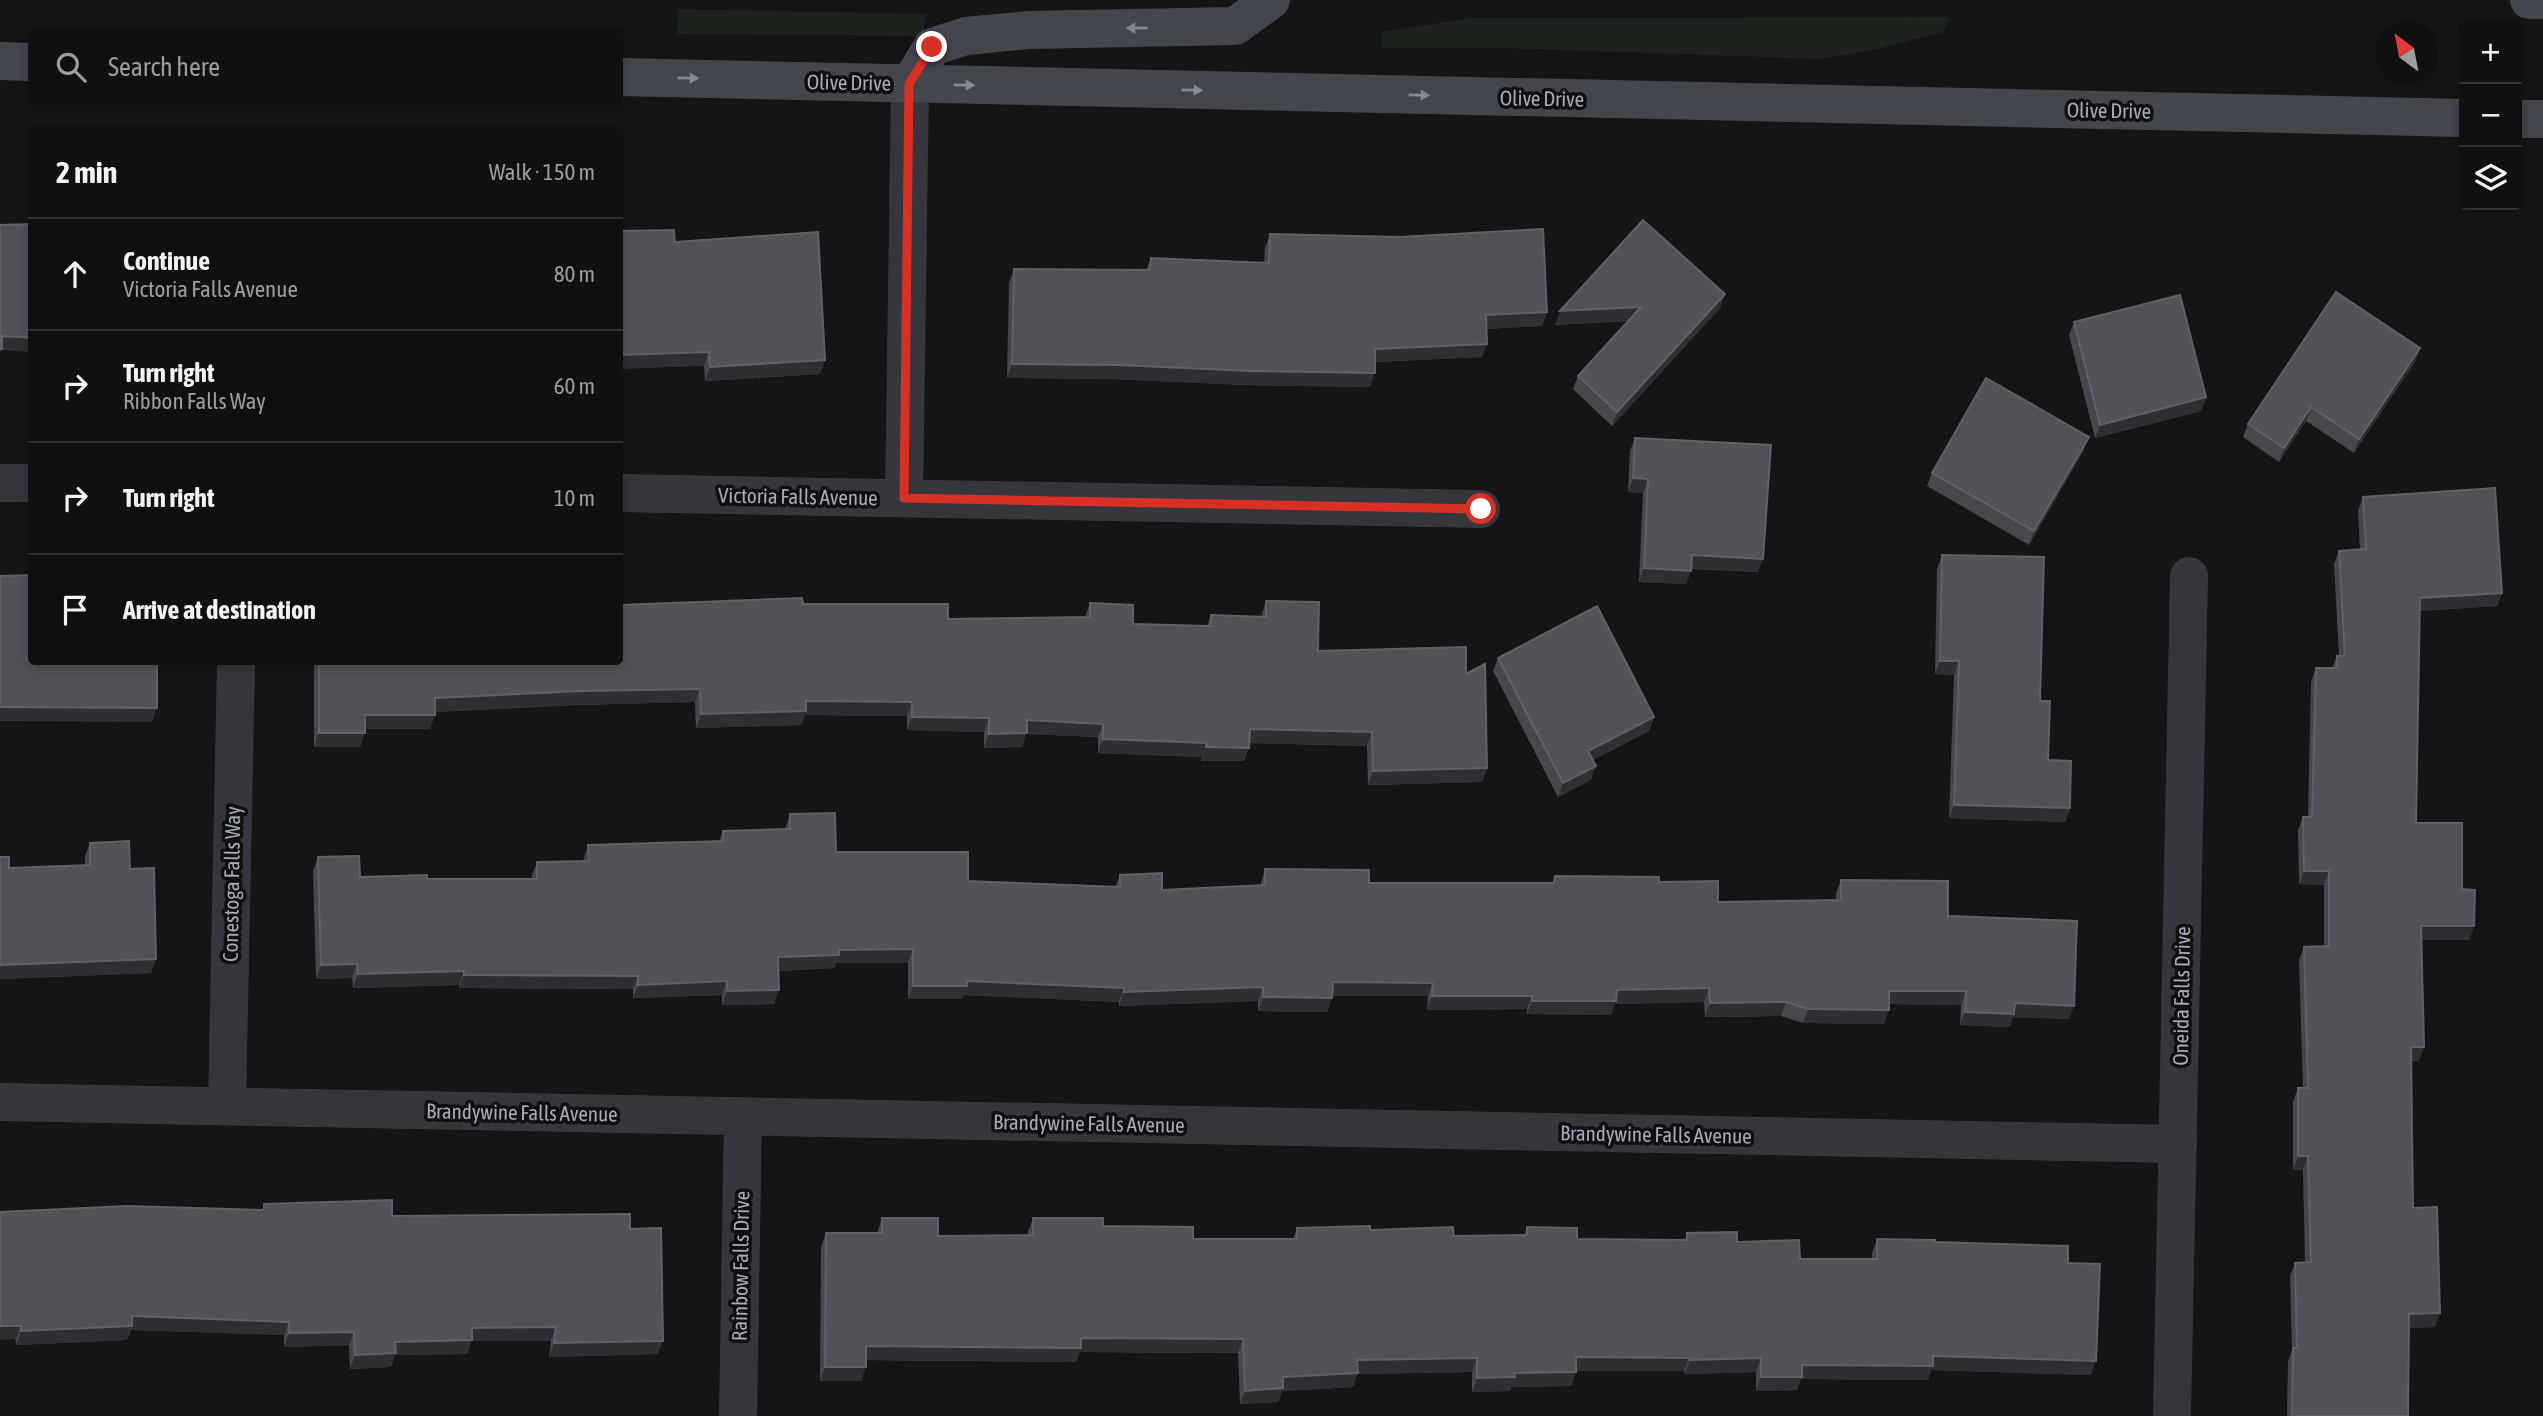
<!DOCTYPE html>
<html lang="en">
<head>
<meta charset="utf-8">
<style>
	:root { --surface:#101012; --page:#19191b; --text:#f1f3f6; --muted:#9c9d9f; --line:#303032 }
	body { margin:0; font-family:"Asap Condensed",sans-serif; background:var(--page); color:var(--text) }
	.controls { position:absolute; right:21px; top:21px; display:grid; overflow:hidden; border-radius:7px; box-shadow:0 4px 10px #0003 }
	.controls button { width:63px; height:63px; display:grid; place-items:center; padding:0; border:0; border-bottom:2px solid var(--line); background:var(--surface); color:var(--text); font:35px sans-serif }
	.compass { position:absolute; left:2375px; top:21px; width:63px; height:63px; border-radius:50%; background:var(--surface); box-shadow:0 4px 10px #0003; rotate:328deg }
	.stop { position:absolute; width:21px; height:21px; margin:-16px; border:5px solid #d93025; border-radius:50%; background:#fff }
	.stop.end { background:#d93025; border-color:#fff; box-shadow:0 2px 7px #0008 }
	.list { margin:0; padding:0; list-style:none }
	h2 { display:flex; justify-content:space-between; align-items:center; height:91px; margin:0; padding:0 28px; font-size:30px }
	h2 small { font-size:23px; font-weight:400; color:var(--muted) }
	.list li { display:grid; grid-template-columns:46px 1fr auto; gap:21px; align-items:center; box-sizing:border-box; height:112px; padding:0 28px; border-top:2px solid var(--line) }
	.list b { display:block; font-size:26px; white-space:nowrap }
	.list p { margin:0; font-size:23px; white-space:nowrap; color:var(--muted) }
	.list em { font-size:23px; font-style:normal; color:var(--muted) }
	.icon { flex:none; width:38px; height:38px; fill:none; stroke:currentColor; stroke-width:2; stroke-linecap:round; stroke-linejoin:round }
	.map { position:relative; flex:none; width:2543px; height:1416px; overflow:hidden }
	.search { position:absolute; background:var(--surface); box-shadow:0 4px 10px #0003; left:28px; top:28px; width:595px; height:77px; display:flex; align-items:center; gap:18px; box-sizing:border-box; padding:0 24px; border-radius:7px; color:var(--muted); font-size:26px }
	.panel { position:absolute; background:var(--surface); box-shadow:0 4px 10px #0003; left:28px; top:126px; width:595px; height:539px; border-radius:7px }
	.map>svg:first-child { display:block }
	.green { fill:#1b231c }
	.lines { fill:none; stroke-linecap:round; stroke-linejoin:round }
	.street { stroke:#36373d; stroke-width:38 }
	.secondary { stroke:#44464d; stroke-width:38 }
	.wall { fill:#46484d }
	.shaded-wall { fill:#2e2f33 }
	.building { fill:#515359; stroke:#5e6168; stroke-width:2 }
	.oneway { fill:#848993 }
	.route { stroke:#d93025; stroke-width:9 }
	.labels { text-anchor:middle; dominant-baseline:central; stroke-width:7; stroke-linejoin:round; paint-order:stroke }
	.street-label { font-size:21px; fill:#a6adb9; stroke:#101013 }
</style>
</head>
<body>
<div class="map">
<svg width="2543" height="1416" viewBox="0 0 2543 1416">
	<rect width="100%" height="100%" fill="#151518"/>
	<g class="green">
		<path d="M678 9 927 14 922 36 677 34Z"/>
		<path d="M1950 17 1943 32 1873 50 1821 59 1500 48H1382V32L1470 18Z"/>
	</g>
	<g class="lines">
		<g class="street">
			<path d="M0 483H32"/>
			<path d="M620 493 1481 509"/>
			<path d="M904 498 910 84"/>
			<path d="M0 1102 2178 1144"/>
			<path d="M227 1106 236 662"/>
			<path d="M738 1416 743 1116"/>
			<path d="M2172 1416 2189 576"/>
		</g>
		<g class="secondary">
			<path d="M2529 0H2543"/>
			<path d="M0 61 32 62"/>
			<path d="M620 77 2464 118"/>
			<path d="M910 84 932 47 966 36 1028 30 1235 26 1271 0"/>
			<path d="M2517 119H2543"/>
		</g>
	</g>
	<g class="wall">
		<path d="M1270 234 1547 312 1542 326 1486 329 1482 357 1375 362 1370 387 1246 385 1113 379 1007 378 1009 283 1014 269 1146 270 1151 258 1264 263 1265 248Z"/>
		<path d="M675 242 825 360 820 374 705 381 704 366Z"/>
		<path d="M1725 294 1720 308 1612 426 1573 389 1578 376 1628 321 1555 325Z"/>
		<path d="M2074 322 2206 397 2201 411 2095 438 2069 335Z"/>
		<path d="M2420 348 2415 362 2354 453 2306 421 2279 462 2243 437 2248 424Z"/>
		<path d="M1635 438 1758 572 1691 569 1686 584 1639 582 1643 493 1628 492 1630 451Z"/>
		<path d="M2084 450 2029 545 1927 486 1932 473Z"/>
		<path d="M2363 497 2502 593 2497 606 2420 611 2416 823 2462 889 2474 926 2469 940H2421L2419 1061H2411L2413 1208 2435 1327 2409 1328 2408 1416H2287L2288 1362 2292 1350 2290 1276 2295 1263 2305 1262 2303 1170H2293V1102L2298 1088H2303L2299 960 2304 947 2324 946V885L2299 884 2298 830 2303 817H2308L2311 682 2316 668H2332L2337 656H2339L2334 564 2339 551 2360 549 2358 510Z"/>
		<path d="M1942 555 2040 701 2048 760 2070 808 2065 822 1949 818 1954 675 1935 674 1937 569Z"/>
		<path d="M1266 601 1318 651 1466 674 1487 768 1482 782 1368 785 1367 746 1249 743 1244 761H1201L1202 757 1098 753V737L1026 734 1022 747 984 748V732L907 730V716L805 715 801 725 696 728 695 702 576 705 435 712 430 729H365L360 747H314V662H620L803 604 948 619 1085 617 1090 603 1133 624 1207 626 1211 615 1261 617Z"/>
		<path d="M1498 658 1654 717 1649 731 1593 760 1591 780 1558 797 1493 671Z"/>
		<path d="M790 814 836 852 968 881 1115 887 1120 875 1162 890 1260 886 1265 869 1369 883H1552L1555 876 1659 882 1718 902 1836 900V893L1841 880 1948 916 2069 1019 2013 1017 2009 1027 1960 1025 1961 1005 1889 1004 1884 1024 1803 1023 1781 1016 1705 1017 1704 1002 1615 1004 1611 1015 1527 1014V1009L1427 1010 1428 996H1332L1327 1012 1258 1011V1001L1119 1006V1002L964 995 962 999H908V963H836L834 968 779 971 774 1004 722 1005V995L633 998V989L459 988V985L353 988 352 978 316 979 313 871 318 857 360 877 427 879H532V875L537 862 583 861 588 845 719 841 723 831 785 829Z"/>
		<path d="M90 843 130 869 151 973 0 979V857L9 868 85 865V856Z"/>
		<path d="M264 1204 392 1216 630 1229 658 1354 549 1357 551 1341H471L467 1354 395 1355 391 1367 350 1369 349 1345 284 1347V1335L131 1330 127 1340 16 1345 0 1212 262 1210Z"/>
		<path d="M882 1218 938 1236 1028 1235V1232L1033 1218 1103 1226 1193 1239H1293L1297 1228 1370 1230 1454 1236 1524 1235 1527 1227 1577 1239 1685 1240 1687 1233 1737 1242 1800 1259H1872V1253L1877 1239 1935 1242 2068 1263 2091 1375 1931 1370 1928 1380 1801 1379 1797 1390 1756 1391V1372L1685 1374 1684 1371H1576L1571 1386 1511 1387 1510 1391 1472 1392V1372L1357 1374 1353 1387 1282 1391 1278 1402 1240 1404 1238 1353 1080 1352 1076 1362 866 1360 861 1381H820L821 1247 826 1233H877Z"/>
	</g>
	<g class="shaded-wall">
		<path d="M1725 294 1720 308 1612 426 1617 412Z"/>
		<path d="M1641 307 1636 320 1555 325 1560 311Z"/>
		<path d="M1547 312 1542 326 1481 329 1486 315Z"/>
		<path d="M2 336 32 338V352L1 350 0 354V341Z"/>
		<path d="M1487 344 1482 357 1370 362 1375 349Z"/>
		<path d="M2420 348 2415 362 2354 453 2359 439Z"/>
		<path d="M709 352 704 366 620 369V355Z"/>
		<path d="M825 360 820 374 705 381 710 367Z"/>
		<path d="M1012 364 1117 365 1375 373 1370 387 1246 385 1113 379 1007 378Z"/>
		<path d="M2206 397 2201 411 2095 438 2100 425Z"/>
		<path d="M2311 407 2306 421 2279 462 2284 448Z"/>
		<path d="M2089 437 2084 450 2029 545 2034 531Z"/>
		<path d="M1633 478 1648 479 1643 493 1628 492Z"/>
		<path d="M1692 555 1763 559 1758 572 1687 568Z"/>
		<path d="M1644 568 1691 571 1686 584 1639 582Z"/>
		<path d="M2502 593 2497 606 2415 611 2420 598Z"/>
		<path d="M1940 661H1959L1954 675 1935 674Z"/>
		<path d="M700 689 695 702 576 705 430 712 435 698 581 691Z"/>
		<path d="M806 701 912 702 907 716 805 715 801 725 696 728 701 714Z"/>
		<path d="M0 707 157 708 152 722 0 721Z"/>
		<path d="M365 715H435L430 729H360Z"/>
		<path d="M912 717 989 718 984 732 907 730Z"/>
		<path d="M1654 717 1649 731 1583 765 1588 751Z"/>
		<path d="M1027 720 1103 724 1098 737 1026 734 1022 747 984 748 989 734Z"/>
		<path d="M1250 729 1372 732 1367 746 1245 743Z"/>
		<path d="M319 733H365L360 747H314Z"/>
		<path d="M1103 739 1207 743 1202 757 1098 753Z"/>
		<path d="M1206 747 1249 748 1244 761H1201Z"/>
		<path d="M1596 766 1591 780 1558 797 1563 783Z"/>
		<path d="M1487 768 1482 782 1368 785 1373 771Z"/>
		<path d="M1954 805 2070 808 2065 822 1949 818Z"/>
		<path d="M2304 871H2329L2324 885 2299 884Z"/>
		<path d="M2421 926H2474L2469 940H2416Z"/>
		<path d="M913 949 908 963H836L834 968 773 971 778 957 839 950Z"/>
		<path d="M156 959 151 973 0 979V965Z"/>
		<path d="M357 964 352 978 316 979 321 965Z"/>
		<path d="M464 971 459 985 353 988 358 974Z"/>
		<path d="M464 975 638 976 633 989 459 988Z"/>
		<path d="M727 981 722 995 633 998 638 985Z"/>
		<path d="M967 981 1124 988 1119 1002 964 995 962 999H908L913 986Z"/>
		<path d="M1333 982 1433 983 1428 996H1328Z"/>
		<path d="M1263 987 1258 1001 1119 1006 1124 992Z"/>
		<path d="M1709 988 1704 1002 1615 1004 1611 1015 1527 1014 1532 1001 1617 990Z"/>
		<path d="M779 990 774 1004 722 1005 727 991Z"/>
		<path d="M1889 991H1966L1961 1005 1884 1004Z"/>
		<path d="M1432 996H1532L1527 1009 1427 1010Z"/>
		<path d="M1263 997 1332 998 1327 1012 1258 1011Z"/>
		<path d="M1786 1002 1781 1016 1705 1017 1710 1003Z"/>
		<path d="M2015 1003 2074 1006 2069 1019 2013 1017 2009 1027 1960 1025 1965 1012Z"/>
		<path d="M1808 1009 1889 1010 1884 1024 1803 1023Z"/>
		<path d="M2411 1047H2424L2419 1061H2406Z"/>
		<path d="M2298 1156H2308L2303 1170H2293Z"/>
		<path d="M2440 1313 2435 1327 2404 1328 2409 1314Z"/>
		<path d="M132 1316 289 1322 284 1335 131 1330 127 1340 16 1345 21 1331Z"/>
		<path d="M0 1326H21L16 1339 0 1340Z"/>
		<path d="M556 1327 551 1341H471L467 1354 395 1355 391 1367 350 1369 355 1355 395 1342 472 1328Z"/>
		<path d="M354 1332 349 1345 284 1347 289 1333Z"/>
		<path d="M1081 1338 1243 1339 1238 1353 1080 1352 1076 1362 861 1360 866 1346Z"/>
		<path d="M663 1341 658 1354 549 1357 554 1343Z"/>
		<path d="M1933 1356 2096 1361 2091 1375 1931 1370 1928 1380 1801 1379 1797 1390 1756 1391 1761 1377 1802 1365Z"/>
		<path d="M1576 1357 1689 1358 1684 1371H1571Z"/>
		<path d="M1477 1358 1472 1372 1357 1374 1353 1387 1282 1391 1278 1402 1240 1404 1245 1391 1283 1377 1357 1360Z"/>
		<path d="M1761 1358 1756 1372 1685 1374 1690 1360Z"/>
		<path d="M825 1367H866L861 1381H820Z"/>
		<path d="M1576 1372 1571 1386 1511 1387 1510 1391 1472 1392 1477 1378 1514 1373Z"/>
	</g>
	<g class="building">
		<path d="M1643 220 1725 294 1617 412 1578 376 1641 307 1560 311Z"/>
		<path d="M32 224V338L2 336V349H0V225Z"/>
		<path d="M1543 229 1547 312 1486 315 1487 344 1375 349V373L1251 371 1117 365 1012 364 1014 269 1150 270 1151 258 1269 263 1270 234 1399 237Z"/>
		<path d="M674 230 675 242 818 232 825 360 710 367 709 352 620 355V231Z"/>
		<path d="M2336 292 2420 348 2359 439 2311 407 2284 448 2248 424Z"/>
		<path d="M2180 295 2206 397 2100 425 2074 322Z"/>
		<path d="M1986 378 2089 437 2034 531 1932 473Z"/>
		<path d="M1635 438 1771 445 1763 559 1692 555 1691 571 1644 568 1648 479 1633 478Z"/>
		<path d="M2495 488 2502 593 2420 598 2416 823H2462V889L2475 890 2474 926H2421L2424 1047H2411L2413 1208 2437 1207 2440 1313 2409 1314 2408 1416H2292L2293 1348H2297L2295 1263 2311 1262 2308 1156H2298V1088H2308L2304 947 2329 946V871H2304L2303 817H2312L2316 668H2337V656H2345L2339 551 2366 549 2363 497Z"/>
		<path d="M1942 555 2044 557 2040 701H2050L2048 760 2071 761 2070 808 1954 805 1959 661H1940Z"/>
		<path d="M32 575V662H157V708L0 707V576Z"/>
		<path d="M802 598 803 604H948V619L1090 617V603L1133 605V624L1211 626V615L1266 617V601L1319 602 1318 651 1466 647V674L1485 664 1487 768 1373 771 1372 732 1250 729 1249 748 1206 747 1207 743 1103 739V724L1027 720V733L989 734V718L912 717V702L806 701V711L701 714 700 689 581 691 435 698V715H365V733H319V662H620V605Z"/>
		<path d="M1597 606 1654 717 1588 751 1596 766 1563 783 1498 658Z"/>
		<path d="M835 813 836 852H968V881L1120 887V875L1162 873V890L1265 885V869L1369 870V883H1554L1555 876 1659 877V882L1718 881V902L1841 900V880L1948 881V916L2077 921 2074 1006 2015 1003 2014 1014 1965 1012 1966 991H1889V1010L1808 1009 1786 1002 1710 1003 1709 988 1617 990 1616 1001H1532V996H1432L1433 983 1333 982 1332 998 1263 997V987L1124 992V988L967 981V986H913V949L839 950V955L778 957 779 990 727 991V981L638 985V976L464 975V971L358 974 357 964 321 965 318 857 359 856 360 877 427 875V879H537V862L589 861 588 845 723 841V831L790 829V814Z"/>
		<path d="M129 841 130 869 154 868 156 959 0 965V857H9V868L90 865V843Z"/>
		<path d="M392 1200V1216L630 1214V1229L661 1228 663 1341 554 1343 556 1327 472 1328V1340L395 1342 396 1353 355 1355 354 1332 289 1333V1322L132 1316V1326L21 1331V1326H0V1212L127 1206 264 1210V1204Z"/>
		<path d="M882 1218H938V1236L1033 1235V1218H1103V1226L1193 1227V1239H1297V1228L1370 1226V1230L1453 1227 1454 1236 1527 1235V1227L1577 1228V1239L1687 1240V1233L1737 1232V1242L1799 1240 1800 1259H1877V1239L1935 1240V1242L2068 1246V1263L2100 1264 2096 1361 1933 1356V1366L1802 1365V1377H1761V1358L1690 1360 1689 1358 1576 1357V1372L1514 1373 1515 1377 1477 1378V1358L1357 1360 1358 1373 1283 1377V1388L1245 1391 1243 1339 1081 1338V1348L866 1346V1367H825L826 1233H882Z"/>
	</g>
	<defs><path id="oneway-solid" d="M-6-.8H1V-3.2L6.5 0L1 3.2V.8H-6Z" transform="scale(1.75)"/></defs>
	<g class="oneway">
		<use href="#oneway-solid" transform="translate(1137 28) rotate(179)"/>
		<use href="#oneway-solid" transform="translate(688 78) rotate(1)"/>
		<use href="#oneway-solid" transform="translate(964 85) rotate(1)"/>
		<use href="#oneway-solid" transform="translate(1192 90) rotate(1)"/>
		<use href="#oneway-solid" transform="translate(1419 95) rotate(1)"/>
	</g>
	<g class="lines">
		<path class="route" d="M932 47 909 84 904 498 1481 509"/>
	</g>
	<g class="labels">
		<g class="street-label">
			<text transform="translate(849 82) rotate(1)">Olive Drive</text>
			<text transform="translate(1542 98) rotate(1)">Olive Drive</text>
			<text transform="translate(2109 110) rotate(1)">Olive Drive</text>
			<text transform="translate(798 496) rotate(1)">Victoria Falls Avenue</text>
			<text transform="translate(231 884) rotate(-89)">Conestoga Falls Way</text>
			<text transform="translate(2181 996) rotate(-89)">Oneida Falls Drive</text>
			<text transform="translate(522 1112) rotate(1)">Brandywine Falls Avenue</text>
			<text transform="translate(1089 1123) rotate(1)">Brandywine Falls Avenue</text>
			<text transform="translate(1656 1134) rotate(1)">Brandywine Falls Avenue</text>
			<text transform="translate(740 1266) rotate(-89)">Rainbow Falls Drive</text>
		</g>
	</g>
</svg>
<div class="controls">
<button>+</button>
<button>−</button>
<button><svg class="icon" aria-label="layers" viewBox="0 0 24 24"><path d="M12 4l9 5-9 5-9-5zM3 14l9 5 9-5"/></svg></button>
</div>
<svg class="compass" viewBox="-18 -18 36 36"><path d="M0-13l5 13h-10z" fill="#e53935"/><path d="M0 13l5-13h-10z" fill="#9c9d9f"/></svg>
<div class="stop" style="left:1481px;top:509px"></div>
<div class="stop end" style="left:932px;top:47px"></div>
<div class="search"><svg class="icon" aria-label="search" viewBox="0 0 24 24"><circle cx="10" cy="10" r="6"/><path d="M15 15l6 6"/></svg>Search here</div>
<section class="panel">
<h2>2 min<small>Walk · 150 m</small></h2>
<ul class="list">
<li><svg class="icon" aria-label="ahead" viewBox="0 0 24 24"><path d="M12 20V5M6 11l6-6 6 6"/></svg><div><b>Continue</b><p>Victoria Falls Avenue</p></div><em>80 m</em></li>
<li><svg class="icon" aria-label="right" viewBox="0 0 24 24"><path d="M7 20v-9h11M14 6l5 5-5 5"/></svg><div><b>Turn right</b><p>Ribbon Falls Way</p></div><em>60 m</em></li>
<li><svg class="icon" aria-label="right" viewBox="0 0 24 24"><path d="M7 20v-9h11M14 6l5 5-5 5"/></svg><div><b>Turn right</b></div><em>10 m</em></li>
<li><svg class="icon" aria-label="arrive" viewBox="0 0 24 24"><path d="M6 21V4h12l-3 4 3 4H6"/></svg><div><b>Arrive at destination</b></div></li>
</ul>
</section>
</div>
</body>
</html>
